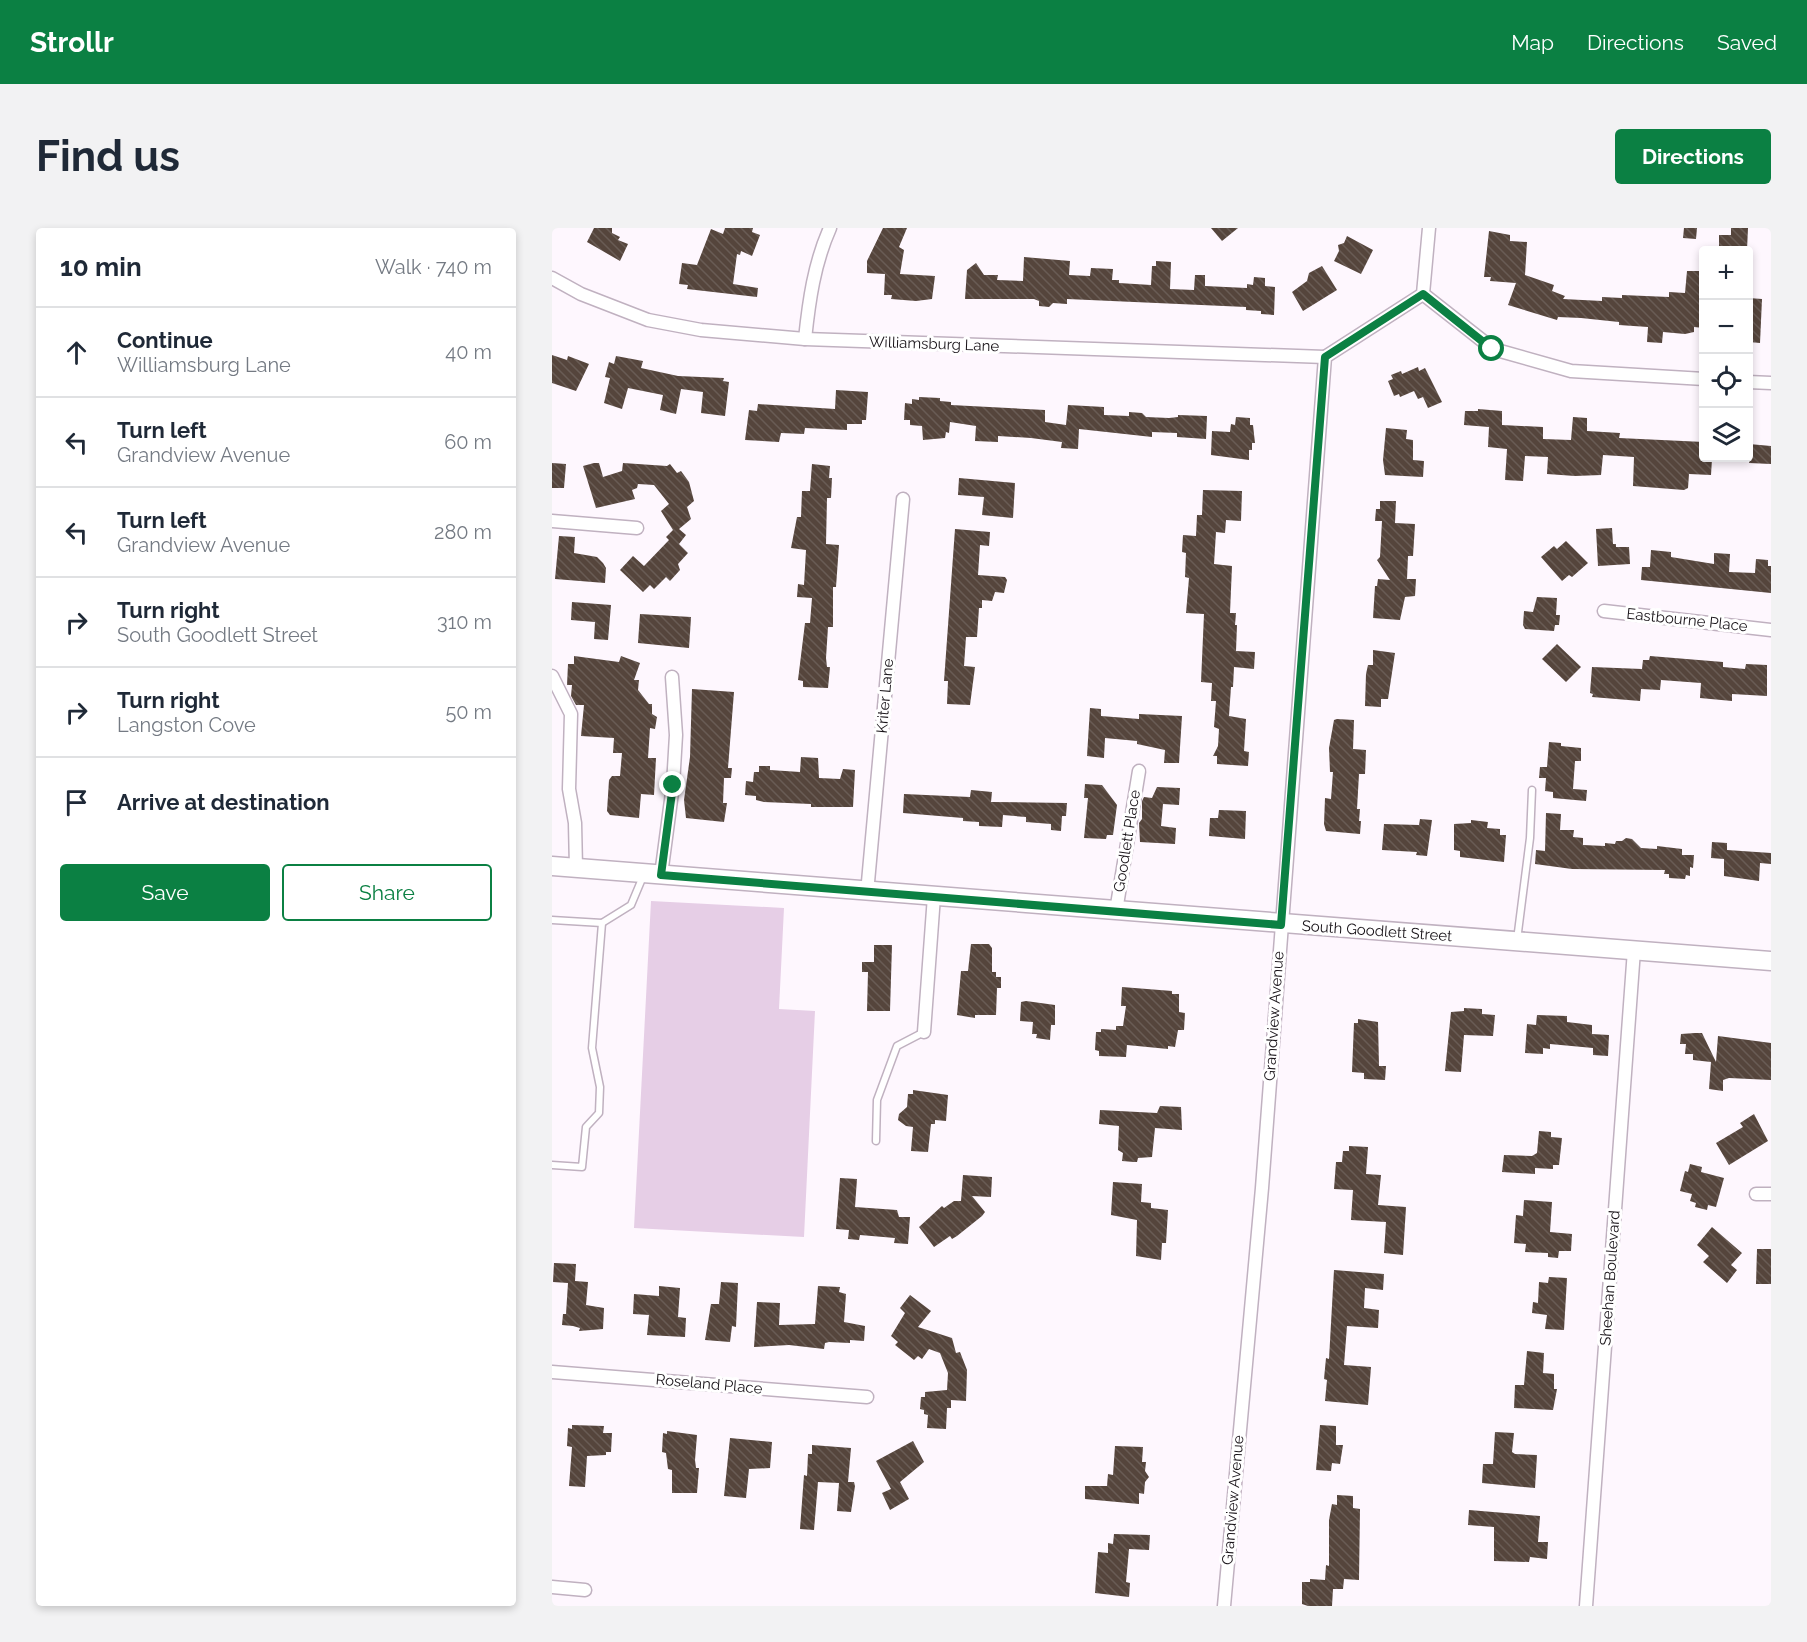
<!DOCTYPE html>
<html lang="en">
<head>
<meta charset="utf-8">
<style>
	:root { --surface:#fff; --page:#f2f2f3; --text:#1f2937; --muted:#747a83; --line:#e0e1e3; --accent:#0b8043 }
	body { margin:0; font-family:Raleway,sans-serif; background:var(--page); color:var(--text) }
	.controls { position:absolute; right:18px; top:18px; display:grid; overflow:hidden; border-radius:6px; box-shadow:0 3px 9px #0003 }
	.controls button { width:54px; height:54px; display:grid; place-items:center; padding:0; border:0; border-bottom:2px solid var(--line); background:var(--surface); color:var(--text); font:30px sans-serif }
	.stop { position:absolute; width:18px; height:18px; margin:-14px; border:4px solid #0b8043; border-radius:50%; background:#fff }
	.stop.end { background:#0b8043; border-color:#fff; box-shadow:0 2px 6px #0008 }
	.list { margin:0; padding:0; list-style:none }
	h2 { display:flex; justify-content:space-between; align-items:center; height:78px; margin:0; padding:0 24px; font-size:26px }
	h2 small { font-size:20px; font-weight:400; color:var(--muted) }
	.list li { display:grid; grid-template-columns:39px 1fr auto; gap:18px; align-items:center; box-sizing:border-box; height:90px; padding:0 24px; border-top:2px solid var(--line) }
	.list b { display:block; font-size:22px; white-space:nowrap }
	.list p { margin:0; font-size:20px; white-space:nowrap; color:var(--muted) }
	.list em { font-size:20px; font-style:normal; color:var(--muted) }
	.actions { display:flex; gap:12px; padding:18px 24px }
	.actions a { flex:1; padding:14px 0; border:2px solid var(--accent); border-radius:6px; text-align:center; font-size:21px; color:var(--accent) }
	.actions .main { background:var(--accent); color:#fff }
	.icon { flex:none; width:33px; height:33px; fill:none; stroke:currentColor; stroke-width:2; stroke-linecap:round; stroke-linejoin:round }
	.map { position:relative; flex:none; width:1219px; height:1378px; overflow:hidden; border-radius:6px }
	header { display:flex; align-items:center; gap:36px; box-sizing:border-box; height:84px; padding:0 30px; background:var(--accent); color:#fff }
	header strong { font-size:28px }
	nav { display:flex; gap:33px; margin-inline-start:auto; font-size:21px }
	.intro { display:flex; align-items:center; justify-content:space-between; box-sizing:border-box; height:144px; padding:0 36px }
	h1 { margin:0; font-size:42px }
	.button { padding:15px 27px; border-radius:6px; background:var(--accent); color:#fff; font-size:21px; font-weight:700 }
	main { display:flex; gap:36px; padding:0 36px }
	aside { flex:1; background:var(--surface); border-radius:6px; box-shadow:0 3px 9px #0003 }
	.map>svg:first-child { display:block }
	.green { fill:#e6cee6 }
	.building { fill:url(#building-back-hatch) }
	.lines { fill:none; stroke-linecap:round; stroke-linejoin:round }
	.lane-casing { stroke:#c0b1c0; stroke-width:9 }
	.street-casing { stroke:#c0b1c0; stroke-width:15 }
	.secondary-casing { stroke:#c0b1c0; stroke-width:21 }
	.lane { stroke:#fff; stroke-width:6 }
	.street { stroke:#fff; stroke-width:12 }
	.secondary { stroke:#fff; stroke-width:18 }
	.route { stroke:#0b8043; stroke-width:8 }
	.labels { text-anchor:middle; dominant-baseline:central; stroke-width:6; stroke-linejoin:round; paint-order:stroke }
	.street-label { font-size:15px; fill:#181318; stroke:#fff }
</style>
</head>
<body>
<header>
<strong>Strollr</strong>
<nav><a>Map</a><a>Directions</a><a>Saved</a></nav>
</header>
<div class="intro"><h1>Find us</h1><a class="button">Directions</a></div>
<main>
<aside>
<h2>10 min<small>Walk · 740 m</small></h2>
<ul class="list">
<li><svg class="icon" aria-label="ahead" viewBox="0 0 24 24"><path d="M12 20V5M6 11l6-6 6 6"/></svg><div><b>Continue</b><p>Williamsburg Lane</p></div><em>40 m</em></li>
<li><svg class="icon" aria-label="left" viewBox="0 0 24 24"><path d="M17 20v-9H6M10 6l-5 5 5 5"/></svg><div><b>Turn left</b><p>Grandview Avenue</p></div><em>60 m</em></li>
<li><svg class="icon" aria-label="left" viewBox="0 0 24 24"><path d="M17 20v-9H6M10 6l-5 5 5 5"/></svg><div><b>Turn left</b><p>Grandview Avenue</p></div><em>280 m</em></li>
<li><svg class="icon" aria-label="right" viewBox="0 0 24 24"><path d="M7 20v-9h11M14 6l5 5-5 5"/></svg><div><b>Turn right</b><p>South Goodlett Street</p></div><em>310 m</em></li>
<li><svg class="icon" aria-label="right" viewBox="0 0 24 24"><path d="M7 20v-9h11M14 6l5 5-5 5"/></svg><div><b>Turn right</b><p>Langston Cove</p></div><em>50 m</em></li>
<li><svg class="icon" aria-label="arrive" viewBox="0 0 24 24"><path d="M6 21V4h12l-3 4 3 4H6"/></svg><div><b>Arrive at destination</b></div></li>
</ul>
<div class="actions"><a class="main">Save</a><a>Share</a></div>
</aside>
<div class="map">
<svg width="1219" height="1378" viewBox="0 0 1219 1378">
	<defs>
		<pattern id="building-back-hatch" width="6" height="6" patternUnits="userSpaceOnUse" patternTransform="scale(1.5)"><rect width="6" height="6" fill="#55453c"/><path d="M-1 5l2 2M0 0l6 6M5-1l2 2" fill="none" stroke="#695c55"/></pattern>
	</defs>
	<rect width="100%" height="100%" fill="#fef7fe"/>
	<path class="green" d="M99 673 232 680 227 781 263 783 252 1009 82 1000Z"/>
	<g class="building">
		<path d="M42 0H60V5L68 9 66 12 76 16 68 33 35 14Z"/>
		<path d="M173 0H201L200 4 208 7 200 28 189 23 188 27 185 26 181 56 206 60 205 69 135 61 136 57 127 56 130 35 145 37 159 1 171 6Z"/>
		<path d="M331 0H355L347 19 352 22 348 46 383 48 380 71 364 73 339 71 340 67H332L333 46 315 45V33Z"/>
		<path d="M659 0H686L670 13Z"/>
		<path d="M1132 0H1145L1144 11 1131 10Z"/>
		<path d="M1179 0H1196L1195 22H1167V7H1179Z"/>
		<path d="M937 3 958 7V13L975 14 973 47 1002 57 1000 63 1013 68 1011 71 1050 73V69L1070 70V67L1117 69V64L1133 65 1135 43H1152V100L1142 99V104L1133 106 1111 104 1110 115 1095 114 1096 99 1067 97V94L1029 90 1006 89 1005 92 956 77 964 55 938 53 939 49H932Z"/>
		<path d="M795 8 821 22 809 46 782 33 787 23 786 17 792 15Z"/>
		<path d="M472 29 518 33 517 47 538 48 539 40 561 41 560 52H567V55L599 57 600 38H604V33L619 34 618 61 642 62 643 47H653V58L695 60V56L701 57 702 49 713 50V58L723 59 722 87 709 86V83L694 82V79L515 71V76L501 75 497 79 487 78V73L482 71H413L415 42 424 35 432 47H446L445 52 471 53Z"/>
		<path d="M770 38 785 62 751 83 740 64 755 53 757 45Z"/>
		<path d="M1197 70 1210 71 1208 115 1197 114Z"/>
		<path d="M0 127 15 132 16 128 37 136 24 163 0 155Z"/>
		<path d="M64 128 91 133 89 140 126 148 172 150 171 153 177 154 173 188 149 185 151 164 129 161 124 186 108 182 111 167 76 160 70 181 52 175 58 150 53 149 57 134 62 136Z"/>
		<path d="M866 139 867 143 873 140 890 174 876 180 871 169 866 171 862 163 848 169 847 166 842 168 836 153 841 151 839 147 849 143 850 146Z"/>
		<path d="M284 162 316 164 314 192H310V196H295V202L253 200 252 206 229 205 227 214 193 212 197 182 205 183 206 176 283 181Z"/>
		<path d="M367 169 388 170V173L399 174V177L493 182V194L514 197 516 177 552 179V187L577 188V184L590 185 594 189 617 190 626 189V187L655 188 654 211 625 209V205L600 204V209L527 201 526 221 509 220 510 214 479 210 446 208V214L423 213 424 198 398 194 397 205 394 204 393 210 371 212 370 198 358 197V192H352L353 175 360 176V171L367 172Z"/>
		<path d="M926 181 950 183V197L991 199V211L1019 212 1021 189 1035 190V203L1068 205 1067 210 1152 214V230L1160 231 1159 247 1137 246 1136 260 1132 262 1081 258 1082 229 1051 227 1049 247 1023 248 995 246 996 229 973 228 971 253 953 252 955 221 936 219 937 199 912 197 913 183H926Z"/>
		<path d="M684 189 698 190V197H701L703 215H700V222H697V232L659 227 660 203 678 204 679 196 683 197Z"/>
		<path d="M834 200 855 202 854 211 861 212V232L872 233 871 249 833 247 831 232Z"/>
		<path d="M1197 216 1219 218V236L1197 235Z"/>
		<path d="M0 235 14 236 12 260H0Z"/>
		<path d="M42 235H47L51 249 70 243 71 235 115 238 118 236 125 245 129 243 137 254 142 273 135 279 139 291 127 301 134 307 127 316 136 325 126 336 128 342 118 353 114 349 102 361 98 357 91 364 68 342 81 328 92 338 117 312 114 309 121 302 109 283 117 276 102 257 86 256 85 260 80 262 83 271 44 280 31 238Z"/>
		<path d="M260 236 278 238 277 250H280L279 270H275L274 316 287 317 284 359H281V399H276L274 430 275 439H278L276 460 251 459V453L246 452 253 395H258L260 370 245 369 246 356 252 357 254 322 239 320 245 289H249L250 263H258Z"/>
		<path d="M407 250 463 255 461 290 430 287 432 269 406 267Z"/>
		<path d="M651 262 690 263 689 293 674 292 673 305 664 304 662 336 680 338 678 385H684L683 397H685L684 423 703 424 702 441 682 439 681 459H679L677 488 694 491 692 523 697 524 696 538 665 536V528H661L666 518 667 501 662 499 664 473H659L660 455 649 454 652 386 634 385 637 350 633 349 634 325 630 324 631 307 644 308 645 287H650Z"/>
		<path d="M828 273H844L843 295 863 296 861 328H856L855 351H864L863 368 853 369 848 392 821 390 823 358H825L826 351 838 352 825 332 828 329 830 293H823L824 281H828Z"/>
		<path d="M1060 300 1061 316H1064V319H1077L1078 336 1046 338 1044 301Z"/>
		<path d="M403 301 438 304 437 318 428 317 426 347 453 349 455 352 452 365 443 364 440 373 430 372V380H427L425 409H414L412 438 423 439 418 477 395 476 396 453H392Z"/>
		<path d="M7 308 23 309 22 325 45 329 51 335 54 340 53 355 3 351Z"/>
		<path d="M1014 313 1036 335 1020 349 1017 347 1010 353 989 329 1002 318 1005 321Z"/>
		<path d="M1099 322 1119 324V329L1162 336V325L1178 326 1177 344 1203 345 1204 331 1216 332V338H1219V365L1089 352 1090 339H1098Z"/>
		<path d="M985 369 1005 370 1004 387H1008L1007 397H1003L1002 403 973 401 971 397 972 383 981 384Z"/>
		<path d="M20 374 59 377 56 412 42 411 43 394 19 392Z"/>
		<path d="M88 386 139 389 137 420 86 415Z"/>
		<path d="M1005 416 1029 439 1014 454 990 431Z"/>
		<path d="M821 422 843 425 836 471H829V479L813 478 814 446 816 437H821Z"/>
		<path d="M22 428 67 434 69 428 88 435 82 452H87L86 462 97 476H100V486L105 489 103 501 98 500 96 530H104L102 567 89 566 87 590 58 587 55 583 57 552 60 548H68L70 525H61L62 510 29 508 32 477H24L19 468 20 457H15L16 436H22Z"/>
		<path d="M1098 428 1171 434V439L1193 441 1194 436 1215 437V468L1180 466V473L1148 470 1149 455 1109 452 1108 462 1089 461 1088 473 1040 469 1041 466 1038 465 1040 439 1090 441 1091 432H1097Z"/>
		<path d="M140 461 182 464 176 540H180L179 550H172L171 575H175L172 594 134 590 132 572 138 529Z"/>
		<path d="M538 480 549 481V488L587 491V486L630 488 627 535H612L613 522 585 516V513L553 510 552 530 535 528Z"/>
		<path d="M785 491 802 492 801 521 814 522 813 546H807L805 581H808L807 593H809L808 606 774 603 772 596 773 570 779 571 781 544H778L777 520 782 492Z"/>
		<path d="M997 514 1009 515V518L1029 520V533H1023L1021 561 1035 562 1034 573 1001 570V564L993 563 994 550H987L988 539H995Z"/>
		<path d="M249 529 266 530 267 550 288 551 291 541 303 542 301 579H259V576L212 574 204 572V568L193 567 194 553 201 554 202 544H207V538H218V542L248 544Z"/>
		<path d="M533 556 550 557 565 577 561 607H555L554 611 532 610 536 570H532Z"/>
		<path d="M605 559 628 560 627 577 611 576 609 598 624 600 623 616 588 614 587 595 590 591V573L592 569 600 570Z"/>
		<path d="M419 562 440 564 439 574 515 575 514 588H510L509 603 499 602V596L474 594V589L451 587 450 599 427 598V594L411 593V590L351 585 352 566 418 569Z"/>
		<path d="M667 582 694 583 693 611 657 608 658 590H666Z"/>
		<path d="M994 585 1009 586 1008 602H1022L1021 609 1031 610V617L1053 618V615L1063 616 1064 613H1070L1074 610 1080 611 1089 620 1105 621V618L1130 621V627H1142L1141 640 1138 639V648L1134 647 1133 651 1117 650V646H1112L1113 642 1020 641 983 636 984 622 993 623Z"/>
		<path d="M868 591 880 592 875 628 864 627 865 624 830 622 832 596 867 597Z"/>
		<path d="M919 592 936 594 935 600 948 601V607H954L952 634 908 629V623L902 622V596L919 595Z"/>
		<path d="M1160 614 1175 615V622L1219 625V636L1208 635 1207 653 1172 648V631L1159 630Z"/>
		<path d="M419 716H437L440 720V744H444V749H449V760H445L444 787H423V790L405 787 409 743H416Z"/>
		<path d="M322 717H340L338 783H315L316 744H310V734H322Z"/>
		<path d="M570 759 620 763V766H627V784L633 785 632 802H626L623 819 616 818V821L575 817 574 829 547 828V823L543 822 544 804H549V801L564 802V798H571L574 778H569Z"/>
		<path d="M474 773 503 777V797H499L498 812 484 810 485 806H480L481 794 468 793 469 774Z"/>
		<path d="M912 780 930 781V786L943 787 941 808 912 807 909 844 893 843 899 784 912 783Z"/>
		<path d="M985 787 1015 788V794L1040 797V806L1057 807 1056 828 1041 827V820L998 816V821L991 820V826L973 825 975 796 984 797Z"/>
		<path d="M806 791 826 794 827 838H834L833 852 812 851V845L800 844 802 795H806Z"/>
		<path d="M1143 805H1150L1164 834 1166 808 1219 815V852L1177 850 1171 852V863L1157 861 1159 834 1141 832V826H1133L1134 816H1128L1129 806Z"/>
		<path d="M361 862 396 867 394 893 383 892V896H379L376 924 359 923 361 899 354 898 346 892 347 886 355 879 356 866H361Z"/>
		<path d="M608 878 629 879 630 902 603 900 600 929 586 930 585 934H582L570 933 571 925 566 922 567 898 547 896 548 882 605 885Z"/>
		<path d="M1202 886 1216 913 1177 937 1164 915 1191 899 1188 895Z"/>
		<path d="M987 903 999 904V909L1010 910 1007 937H1001V941L983 940V946L950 944 952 927 980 928 985 925Z"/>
		<path d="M797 918 816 919 814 946 829 947 826 977 854 979 851 1027 832 1025 834 994 799 992 801 962 782 961 784 934H790L791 923H797Z"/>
		<path d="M1138 936 1150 939 1149 944 1172 950 1164 979 1156 977 1155 982 1143 979 1144 975 1138 973 1140 966 1128 963 1133 943 1136 944Z"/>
		<path d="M411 947 440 949 439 969 420 968 433 984 430 988 405 1008 400 1011 398 1008 382 1019 367 999 390 978 392 980 402 973H409Z"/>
		<path d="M288 950 305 951 303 979 345 982 347 989H358L356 1016 342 1015 343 1010 308 1007 307 1012 296 1011 297 1002 284 1001Z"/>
		<path d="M561 954 590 956 589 974 599 975V980L616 982 614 1015H610L609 1032 584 1028 585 992 559 987Z"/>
		<path d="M972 972 1000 974 998 1004 1020 1006 1019 1023H1007L1006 1030 996 1029V1025L973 1024 974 1016 962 1015 964 987 971 988Z"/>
		<path d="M1160 999 1190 1025 1179 1037 1185 1042 1175 1055 1151 1034 1157 1028 1145 1017Z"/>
		<path d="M1205 1021H1219V1056H1204Z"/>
		<path d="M2 1035 24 1036 23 1053 36 1054 34 1077 52 1080 51 1101 27 1103 28 1100 21 1098 10 1097 11 1086H14L16 1055 1 1054Z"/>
		<path d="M782 1042 832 1046 831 1062 813 1060 812 1080 827 1082 826 1100 795 1098 792 1137 819 1139 816 1177 773 1173 775 1152 772 1151 774 1130 777 1131Z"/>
		<path d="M997 1049 1015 1050 1012 1102 993 1101 995 1087 980 1085 981 1074 986 1075 987 1054 996 1055Z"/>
		<path d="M169 1054 186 1055 184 1099 180 1098 178 1114 153 1112 159 1076H167Z"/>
		<path d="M107 1058 128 1060 126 1089 134 1090 133 1109 95 1107 97 1087 81 1086 82 1066 107 1068Z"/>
		<path d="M266 1058 288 1059 287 1064 294 1066 292 1094 313 1098 312 1113 298 1112V1115L277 1114 273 1115 272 1121 237 1117 202 1119 205 1074 228 1075 227 1097 263 1096Z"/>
		<path d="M358 1067 379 1083 366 1099 400 1110 404 1125 408 1124 415 1142 414 1173 399 1172V1180H395L394 1201 375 1200 376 1187 372 1186V1182L368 1181 369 1169H373V1164L395 1162 396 1145 388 1125 377 1121 370 1131 366 1128 362 1132 343 1117 346 1114 339 1108 353 1085 348 1080Z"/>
		<path d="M975 1123 992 1125 991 1145 1002 1146V1161H1005L1001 1182 962 1180 963 1157H972Z"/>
		<path d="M20 1197 52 1198 51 1205H60L59 1224H54V1227L35 1228 33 1259 17 1258 20 1219 15 1218 16 1200 20 1201Z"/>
		<path d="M768 1197 784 1198V1217H791L788 1236 780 1235 779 1243 764 1242Z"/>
		<path d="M115 1203 145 1207 143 1232 144 1240H147L145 1265H120V1242L116 1241 114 1225 110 1224 111 1205 115 1206Z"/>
		<path d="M943 1204 962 1205 960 1224 963 1226 985 1227 983 1260 930 1255 931 1236H941Z"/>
		<path d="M178 1210 220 1214 218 1240 197 1241 194 1270 172 1268Z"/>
		<path d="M361 1213 372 1234 348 1254 357 1271 338 1282 330 1265 339 1261 324 1233Z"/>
		<path d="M260 1217 299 1220 296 1254H302L303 1258 299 1284 285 1283 287 1255 266 1254 262 1302 248 1301 252 1247 255 1248 256 1226H260Z"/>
		<path d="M563 1218 591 1219 590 1234H594L593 1243 597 1249 593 1254 592 1266 587 1265V1276L533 1271V1258H555L556 1246 561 1247Z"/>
		<path d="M785 1267 801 1268V1280L808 1281 807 1352 792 1351 791 1361H781L780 1378H756L750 1376V1354H758V1351L773 1352 774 1337 777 1338V1292L780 1276 785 1277Z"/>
		<path d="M917 1282 988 1288 986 1314H996L995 1331 978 1329 977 1334 942 1333V1299L916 1297Z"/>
		<path d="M562 1306 598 1307 597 1322 577 1321 574 1354 578 1355 577 1369 543 1365 546 1324 556 1325V1315L561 1316Z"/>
	</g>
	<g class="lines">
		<defs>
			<g id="lane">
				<path d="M0 692 50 695 79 677 92 646"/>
				<path d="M965 712 978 610 980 562"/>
				<path d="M324 913 325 872 345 818 372 804"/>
				<path d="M0 937 30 939 34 899 47 885 48 859 40 820 50 695"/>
			</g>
			<g id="street">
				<path d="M0 50 29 66 96 92 149 102 253 111 773 129"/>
				<path d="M871 66 941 121 1019 143 1152 151"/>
				<path d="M253 111C257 73 262 36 278 0"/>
				<path d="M1196 154 1219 155"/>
				<path d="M0 293 85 300"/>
				<path d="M1052 383 1219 402"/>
				<path d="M0 448 19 486 17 561 23 595 24 640"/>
				<path d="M109 647 121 557 124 507 120 449"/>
				<path d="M315 665 351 271"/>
				<path d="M564 683 587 543"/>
				<path d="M372 804 382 668"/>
				<path d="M1204 966H1219"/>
				<path d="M0 1144 315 1169"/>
				<path d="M0 1359 33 1362"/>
				<path d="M672 1378 710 960 773 129 871 66 877 0"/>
				<path d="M1034 1378 1082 722"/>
			</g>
			<path id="secondary" d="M0 638 1219 733"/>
		</defs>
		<use href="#lane" class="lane-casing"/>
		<use href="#street" class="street-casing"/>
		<use href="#secondary" class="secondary-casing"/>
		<use href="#lane" class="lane"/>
		<use href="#street" class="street"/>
		<use href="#secondary" class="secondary"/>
	</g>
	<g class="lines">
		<path class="route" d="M121 557 109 647 729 697 773 129 871 66 940 121"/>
	</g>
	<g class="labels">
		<g class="street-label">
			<text transform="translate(382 116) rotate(2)">Williamsburg Lane</text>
			<text transform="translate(1135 392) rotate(6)">Eastbourne Place</text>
			<text transform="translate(333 468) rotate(-85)">Kriter Lane</text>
			<text transform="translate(575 613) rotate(-81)">Goodlett Place</text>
			<text transform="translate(825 703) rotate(4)">South Goodlett Street</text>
			<text transform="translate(722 788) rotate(-86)">Grandview Avenue</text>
			<text transform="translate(1058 1050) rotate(-86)">Sheehan Boulevard</text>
			<text transform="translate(157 1156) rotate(5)">Roseland Place</text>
			<text transform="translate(681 1272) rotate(-85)">Grandview Avenue</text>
		</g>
	</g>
</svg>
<div class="controls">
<button>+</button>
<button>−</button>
<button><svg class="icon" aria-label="locate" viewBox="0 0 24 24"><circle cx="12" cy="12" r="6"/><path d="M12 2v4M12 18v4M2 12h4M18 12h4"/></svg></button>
<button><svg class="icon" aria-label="layers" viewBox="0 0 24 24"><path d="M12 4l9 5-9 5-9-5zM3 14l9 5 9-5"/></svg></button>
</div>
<div class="stop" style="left:940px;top:121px"></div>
<div class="stop end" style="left:121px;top:557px"></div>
</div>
</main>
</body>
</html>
